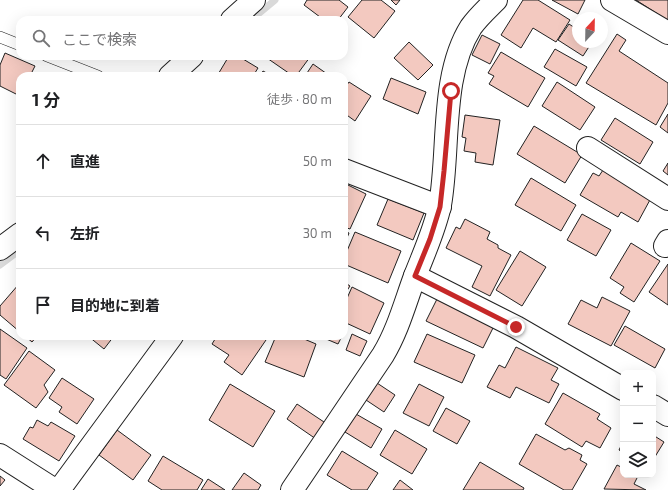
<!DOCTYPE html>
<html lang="ja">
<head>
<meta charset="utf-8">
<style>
	:root { --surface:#fff; --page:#f2f2f2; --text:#202124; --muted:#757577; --line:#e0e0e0 }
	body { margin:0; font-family:"Exo 2","Noto Sans JP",sans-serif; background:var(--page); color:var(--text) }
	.controls { position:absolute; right:12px; bottom:12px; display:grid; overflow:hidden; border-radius:8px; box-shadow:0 4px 16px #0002 }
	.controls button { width:36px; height:36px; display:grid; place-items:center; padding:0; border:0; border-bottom:1px solid var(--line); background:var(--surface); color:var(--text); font:20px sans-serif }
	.compass { position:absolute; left:572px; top:12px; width:36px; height:36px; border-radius:50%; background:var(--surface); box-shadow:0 4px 16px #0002; rotate:22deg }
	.stop { position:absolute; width:12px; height:12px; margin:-9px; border:3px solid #c62828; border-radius:50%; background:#fff }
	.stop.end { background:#c62828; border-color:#fff; box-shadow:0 1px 4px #0008 }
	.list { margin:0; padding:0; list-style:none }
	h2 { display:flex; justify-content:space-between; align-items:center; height:52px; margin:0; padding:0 16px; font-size:17px }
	h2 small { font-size:13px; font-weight:400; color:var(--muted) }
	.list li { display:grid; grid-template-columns:26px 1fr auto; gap:12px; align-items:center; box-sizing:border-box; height:72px; padding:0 16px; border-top:1px solid var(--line) }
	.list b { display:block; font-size:15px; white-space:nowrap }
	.list em { font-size:13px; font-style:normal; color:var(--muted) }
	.icon { flex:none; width:22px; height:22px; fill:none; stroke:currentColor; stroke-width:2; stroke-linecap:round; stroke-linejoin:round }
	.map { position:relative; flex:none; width:668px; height:490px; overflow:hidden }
	.search { position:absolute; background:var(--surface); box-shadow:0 4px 16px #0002; left:16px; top:16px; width:332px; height:44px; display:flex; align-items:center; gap:10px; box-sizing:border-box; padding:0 14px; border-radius:12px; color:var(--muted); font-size:15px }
	.panel { position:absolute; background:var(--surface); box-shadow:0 4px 16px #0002; left:16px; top:72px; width:332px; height:268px; border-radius:12px }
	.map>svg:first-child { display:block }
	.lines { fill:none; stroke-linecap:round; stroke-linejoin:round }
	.stream { stroke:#d9d9d9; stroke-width:7 }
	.building { fill:#f3c9c0; stroke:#222 }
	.service-casing { stroke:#222; stroke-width:12 }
	.minor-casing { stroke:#222; stroke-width:24 }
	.service { stroke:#fff; stroke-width:11 }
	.minor { stroke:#fff; stroke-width:22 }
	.route { stroke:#c62828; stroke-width:5 }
</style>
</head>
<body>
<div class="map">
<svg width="668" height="490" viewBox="0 0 668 490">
	<rect width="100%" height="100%" fill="#fff"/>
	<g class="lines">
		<g class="stream">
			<path d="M251 20 275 0"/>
			<path d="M0 265 20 250"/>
		</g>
	</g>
	<g class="building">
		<path d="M307 0H339L348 7 338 20H324L304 5Z"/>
		<path d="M362 0H381L395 11 374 38 348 17Z"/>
		<path d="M391 0H400L396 5Z"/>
		<path d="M523 0H538L570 20 556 42 533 28 521 48 501 35Z"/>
		<path d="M552 0H585L578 14Z"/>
		<path d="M636 0H668V19L667 20Z"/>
		<path d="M569 24 578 30V42H592L583 56 558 40Z"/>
		<path d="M617 34 626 40 619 51 668 83V103L656 125 586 83Z"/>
		<path d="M482 35 500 44 490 64 472 55Z"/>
		<path d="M409 42 433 65 418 80 394 58Z"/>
		<path d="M555 49 587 67 576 86 544 67Z"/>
		<path d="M501 52 545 78 528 107 489 84 494 76 488 73Z"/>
		<path d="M5 53 35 66 30 76H20V96L0 86V65Z"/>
		<path d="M229 56H238L258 68 253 76H217Z"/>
		<path d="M264 56H308L310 57 296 76H293Z"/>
		<path d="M313 64 330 76H305Z"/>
		<path d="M263 71 272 76H260Z"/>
		<path d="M391 78 426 92 418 114 383 99Z"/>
		<path d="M349 82 371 96 355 121 344 113V89Z"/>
		<path d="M557 82 595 107 580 130 542 106Z"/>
		<path d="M668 114V133L660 127Z"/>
		<path d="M465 115 500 120 493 165 475 162 476 153 464 151 466 138 462 137Z"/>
		<path d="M615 118 653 142 640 164 601 140Z"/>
		<path d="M534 126 582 155 565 183 517 154Z"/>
		<path d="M668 163V175L663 171Z"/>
		<path d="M603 170 651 198 638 222 621 212 618 217 580 195 593 173 599 176Z"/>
		<path d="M531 178 576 205 561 231 515 205Z"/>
		<path d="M344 183 366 194 350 229 344 227Z"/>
		<path d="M388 199 424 213 413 240 377 225Z"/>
		<path d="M582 214 611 230 596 256 567 240Z"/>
		<path d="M465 219 490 232 487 239 498 245V248L511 255 490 296 472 287 482 266 446 248 456 227 460 229Z"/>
		<path d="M344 231 349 233 344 245Z"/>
		<path d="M355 232 401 251 388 283 344 264V258Z"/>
		<path d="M631 243 660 261 634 302 620 293 624 287 610 278Z"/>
		<path d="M520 251 546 267 522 306 496 290Z"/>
		<path d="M668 264V305L649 292Z"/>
		<path d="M344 282 350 286 344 295Z"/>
		<path d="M19 284 20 285V332L0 315V306Z"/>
		<path d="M352 287 384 303 370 334 344 322V305Z"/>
		<path d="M602 297 630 311 611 346 568 324 581 300 597 308Z"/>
		<path d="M437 299 494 326 483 348 426 321Z"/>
		<path d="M625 326 665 349 655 368 614 345Z"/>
		<path d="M0 329 27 348 6 379 0 375Z"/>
		<path d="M352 334 367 341 360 356 346 350Z"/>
		<path d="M427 334 475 355 462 383 414 362Z"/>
		<path d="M25 336H37L32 342Z"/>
		<path d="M88 336H114L104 349Z"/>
		<path d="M217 336H260L266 340 242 375 224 362 229 355 212 344Z"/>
		<path d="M276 336H297L316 344 304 377 265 362Z"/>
		<path d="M319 336H342L338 344Z"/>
		<path d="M516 347 558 368 551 380 559 384 549 403 516 387 510 398 487 387 499 365 505 368Z"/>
		<path d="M29 351 55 370 44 385 48 392 36 408 4 385Z"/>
		<path d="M62 378 94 399 77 424 59 412 62 407 49 398Z"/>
		<path d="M377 383 395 395 384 412 366 400Z"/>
		<path d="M230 384 275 411 253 447 209 420Z"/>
		<path d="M419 384 444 397 429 426 403 413Z"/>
		<path d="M563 393 600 414 597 419 611 428 600 448 586 441 582 447 545 424Z"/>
		<path d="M297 404 327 424 316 439 287 419Z"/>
		<path d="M446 408 470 421 457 444 433 431Z"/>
		<path d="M356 414 382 429 371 448 345 432Z"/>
		<path d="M37 420 48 426 51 422 75 436 59 461 23 439 30 427 33 428Z"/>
		<path d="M117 430 151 455 133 480 99 455Z"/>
		<path d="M395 430 427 449 412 474 380 455Z"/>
		<path d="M536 434 565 450 569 448 582 455 580 460 587 464 572 490H564L519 464Z"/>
		<path d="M653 435 664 442 653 460Z"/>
		<path d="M623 442V452L619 450Z"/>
		<path d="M342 451 378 473 367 490H352L327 475Z"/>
		<path d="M163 456 203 480 197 490H162L148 481Z"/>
		<path d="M480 462 524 488 523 490H463Z"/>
		<path d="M617 465 623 468V475H636L638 476 634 484 646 490 604 489Z"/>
		<path d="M244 473 261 485 258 490H232Z"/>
		<path d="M0 476 5 480 0 486Z"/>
		<path d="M208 479 225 490H201Z"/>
		<path d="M400 480 413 490H393Z"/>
	</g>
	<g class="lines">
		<defs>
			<g id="service">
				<path d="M0 37 20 45"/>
				<path d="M47 56 98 76"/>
			</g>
			<g id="minor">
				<path d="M612 0 668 33"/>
				<path d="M232 20 254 0"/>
				<path d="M170 76 192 56"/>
				<path d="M588 148 668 199"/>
				<path d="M344 170 440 207"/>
				<path d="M665 246 668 241"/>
				<path d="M0 249 20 234"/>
				<path d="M415 276 516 327 623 389"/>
				<path d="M653 406 668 415"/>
				<path d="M0 455 55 490"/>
				<path d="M59 490 172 336"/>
				<path d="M292 490 383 355C398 330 405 303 415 276 424 253 435 229 440 205 450 149 440 76 471 27 478 17 487 9 496 0"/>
			</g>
		</defs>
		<use href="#service" class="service-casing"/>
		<use href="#minor" class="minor-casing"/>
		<use href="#service" class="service"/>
		<use href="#minor" class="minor"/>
	</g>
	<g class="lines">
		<path class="route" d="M451 91 444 171 440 207 430 239 415 276 516 327"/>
	</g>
</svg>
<div class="controls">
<button>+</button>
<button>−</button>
<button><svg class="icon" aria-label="layers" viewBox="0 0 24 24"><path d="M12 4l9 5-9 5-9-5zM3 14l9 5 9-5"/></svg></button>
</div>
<svg class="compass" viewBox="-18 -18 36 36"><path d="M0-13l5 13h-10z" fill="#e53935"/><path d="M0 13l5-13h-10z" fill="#757577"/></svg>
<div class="stop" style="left:451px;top:91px"></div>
<div class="stop end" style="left:516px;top:327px"></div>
<div class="search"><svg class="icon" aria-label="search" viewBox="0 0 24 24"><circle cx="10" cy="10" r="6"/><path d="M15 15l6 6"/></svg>ここで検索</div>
<section class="panel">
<h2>1 分<small>徒歩 · 80 m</small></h2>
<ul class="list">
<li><svg class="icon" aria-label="ahead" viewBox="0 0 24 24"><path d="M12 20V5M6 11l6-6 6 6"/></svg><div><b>直進</b></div><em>50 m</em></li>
<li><svg class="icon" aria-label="left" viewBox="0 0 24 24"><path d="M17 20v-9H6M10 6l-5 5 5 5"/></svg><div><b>左折</b></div><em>30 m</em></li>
<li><svg class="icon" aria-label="arrive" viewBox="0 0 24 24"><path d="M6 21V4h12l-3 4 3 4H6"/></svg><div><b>目的地に到着</b></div></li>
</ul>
</section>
</div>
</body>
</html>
